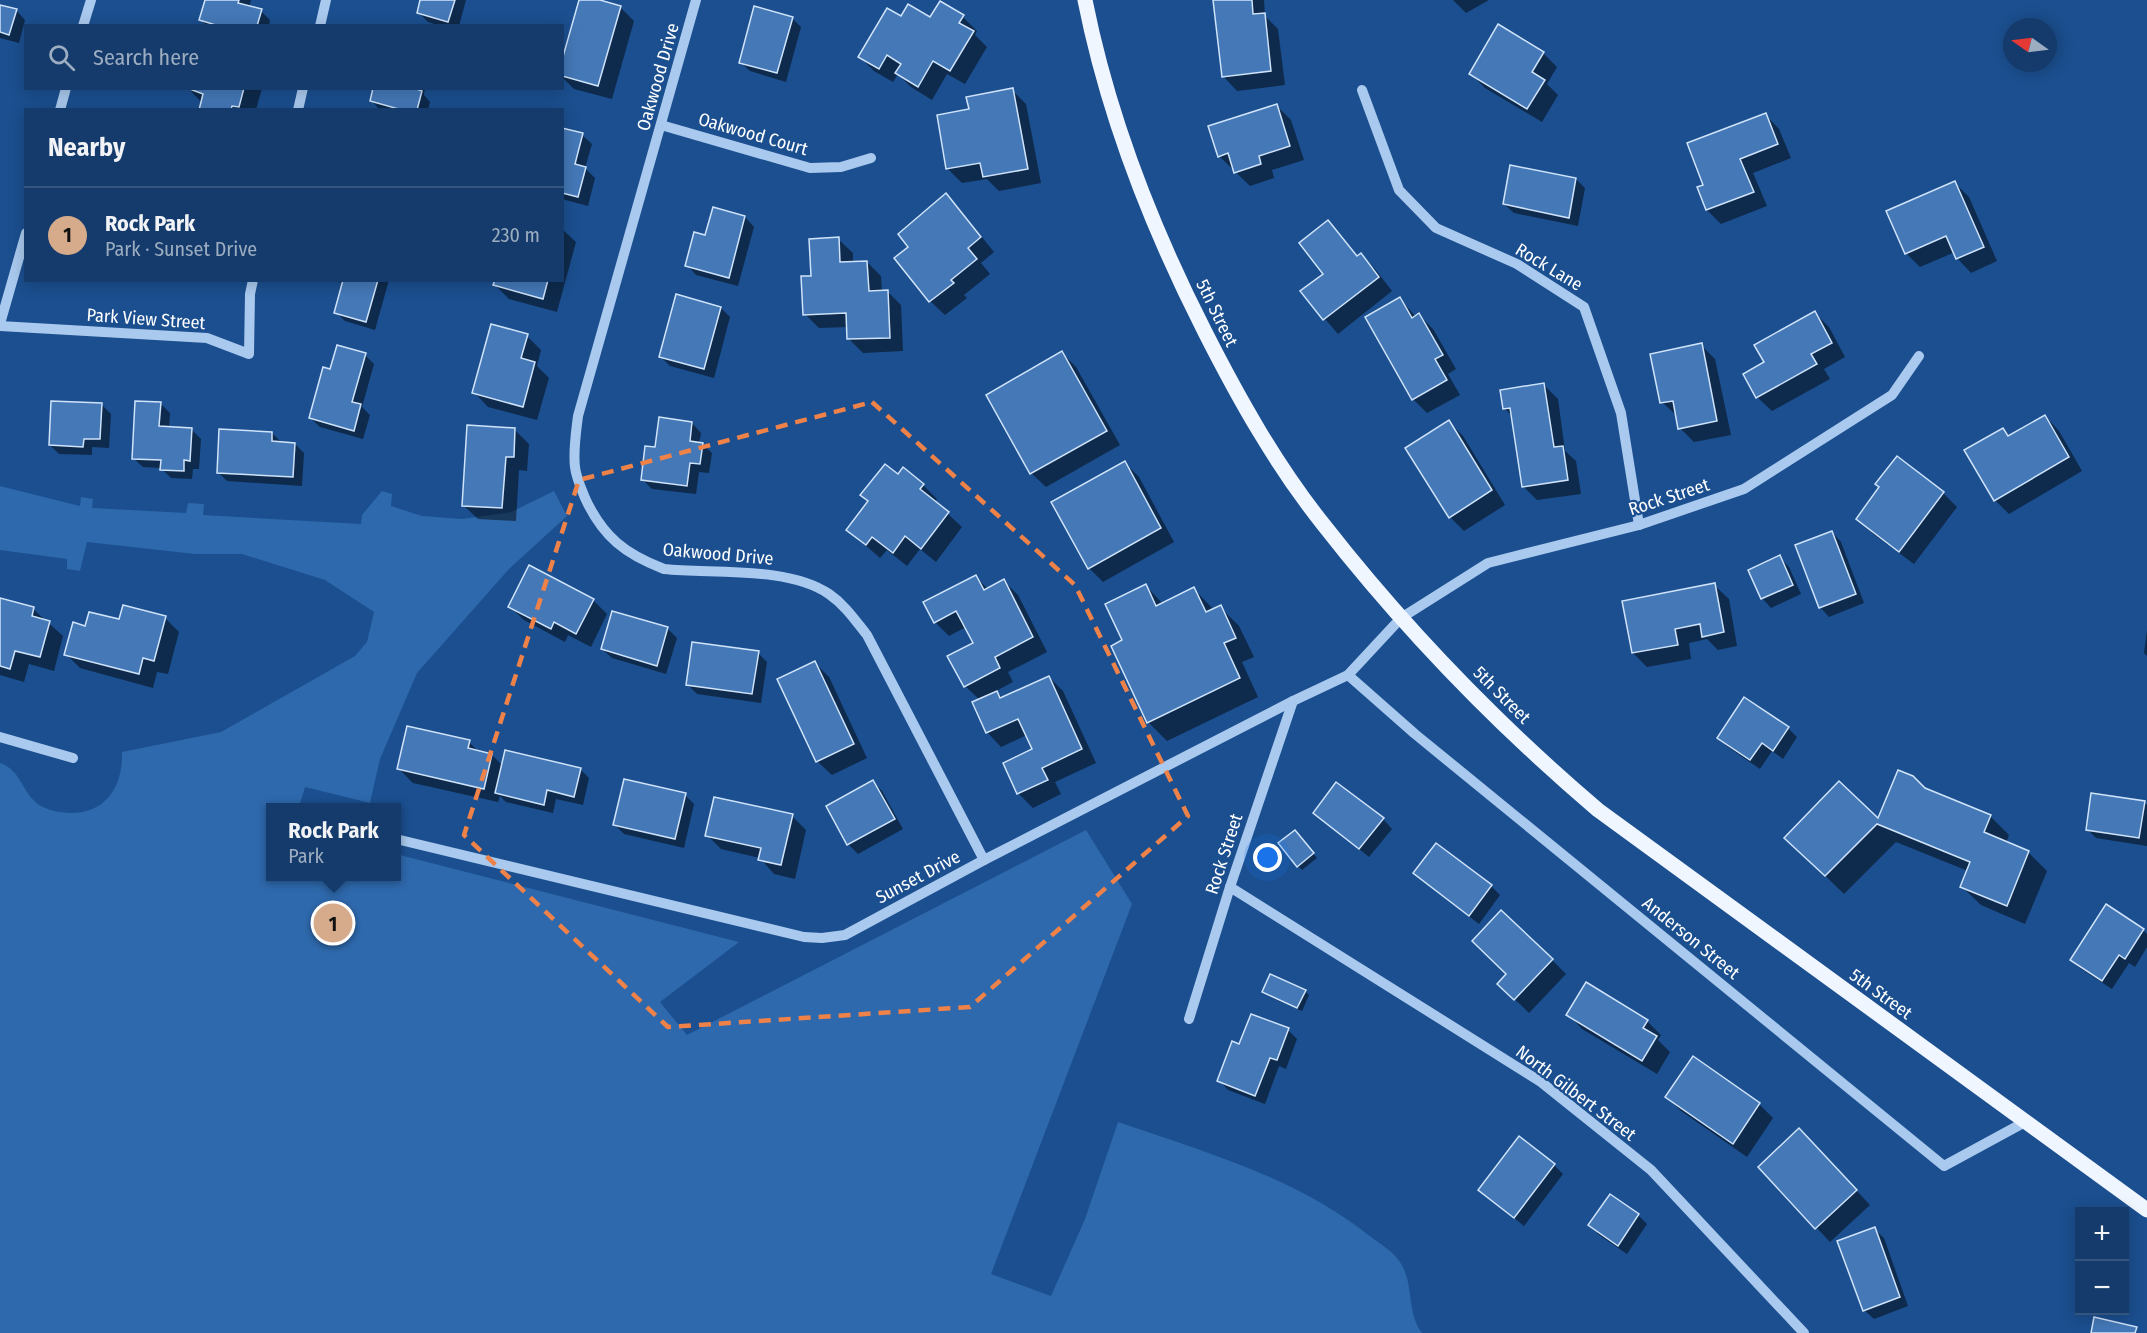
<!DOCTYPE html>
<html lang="en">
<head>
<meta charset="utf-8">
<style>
	:root { --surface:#143b6b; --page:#1d4271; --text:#f1f3f6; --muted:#9dadc1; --line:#33557e; --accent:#d6ab8b }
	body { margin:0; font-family:"Fira Sans Condensed",sans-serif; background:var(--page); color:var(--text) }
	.controls { position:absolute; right:18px; bottom:18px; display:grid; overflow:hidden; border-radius:0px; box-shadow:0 3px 15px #0003 }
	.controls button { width:54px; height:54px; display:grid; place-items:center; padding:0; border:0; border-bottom:2px solid var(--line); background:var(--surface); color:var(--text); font:30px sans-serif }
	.compass { position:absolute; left:2003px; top:18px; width:54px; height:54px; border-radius:50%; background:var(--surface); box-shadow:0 3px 15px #0003; rotate:284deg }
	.you { position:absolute; left:1268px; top:858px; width:21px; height:21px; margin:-15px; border:4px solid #fff; border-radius:50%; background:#1a73e8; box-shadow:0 0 0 9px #1a73e833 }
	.badge { display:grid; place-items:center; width:39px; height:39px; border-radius:50%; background:var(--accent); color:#111; font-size:20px; font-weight:700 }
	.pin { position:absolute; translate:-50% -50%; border:3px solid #fff; box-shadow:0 2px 6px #0006 }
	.popup { position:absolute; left:266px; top:803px; width:135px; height:78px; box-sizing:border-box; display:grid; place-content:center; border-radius:0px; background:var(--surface); filter:drop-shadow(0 2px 4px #0005); font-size:20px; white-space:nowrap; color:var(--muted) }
	.popup b { font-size:22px; color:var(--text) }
	.popup::after { content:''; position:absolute; left:50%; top:100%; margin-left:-12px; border:12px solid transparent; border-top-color:var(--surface) }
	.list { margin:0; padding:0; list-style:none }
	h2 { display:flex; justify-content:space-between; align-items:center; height:78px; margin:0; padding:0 24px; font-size:26px }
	h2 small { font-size:20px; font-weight:400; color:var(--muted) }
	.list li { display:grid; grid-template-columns:39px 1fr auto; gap:18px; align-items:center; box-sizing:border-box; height:96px; padding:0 24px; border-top:2px solid var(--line) }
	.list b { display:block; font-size:22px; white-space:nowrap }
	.list p { margin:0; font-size:20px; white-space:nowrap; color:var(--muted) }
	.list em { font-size:20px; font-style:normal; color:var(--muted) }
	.icon { flex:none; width:33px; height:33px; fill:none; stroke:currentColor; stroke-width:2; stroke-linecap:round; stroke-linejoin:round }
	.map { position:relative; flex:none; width:2147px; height:1333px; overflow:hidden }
	.search { position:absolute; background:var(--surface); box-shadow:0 3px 15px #0003; left:24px; top:24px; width:540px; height:66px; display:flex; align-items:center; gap:15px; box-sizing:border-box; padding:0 21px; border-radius:0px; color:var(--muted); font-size:22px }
	.panel { position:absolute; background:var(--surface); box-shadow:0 3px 15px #0003; left:24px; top:108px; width:540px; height:174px; border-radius:0px }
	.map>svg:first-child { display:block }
	.green { fill:#2e69ad }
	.shadow { fill:#0007 }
	.building { fill:#4478b7; stroke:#cfe3fa; stroke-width:1.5 }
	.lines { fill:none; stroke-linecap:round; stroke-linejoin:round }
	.minor { stroke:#a9c9ee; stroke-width:10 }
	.major { stroke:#f0f6ff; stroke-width:15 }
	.marked { fill:none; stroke:#ee8249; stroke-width:4.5; stroke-dasharray:12 8; stroke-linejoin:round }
	.labels { text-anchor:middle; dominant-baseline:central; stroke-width:4.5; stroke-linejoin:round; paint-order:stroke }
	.street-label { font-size:18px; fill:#fff; stroke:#1b4f8f }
</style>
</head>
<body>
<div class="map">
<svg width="2147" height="1333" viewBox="0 0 2147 1333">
	<rect width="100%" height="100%" fill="#1b4f8f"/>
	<path class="green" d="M0 486 80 506 81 497 93 499 92 508 186 513 188 503 204 504 203 515 361 524 362 515 382 491 392 494 391 506 422 516 462 519 511 512 554 491 567 516 509 569 417 673 380 759 370 803 305 787 299 807 270 808V876H396V854L739 942 660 1002 687 1035 1086 830 1132 904 991 1274 1051 1296 1085 1219 1118 1122C1205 1152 1298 1178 1371 1237 1379 1243 1389 1249 1396 1257 1416 1279 1405 1311 1422 1333H0V763C22 770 22 795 41 806 50 811 62 813 73 813 108 812 123 784 122 752L221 732 355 656 367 642 374 612 325 580 242 554H195L87 542 80 571 67 569V559L0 550Z"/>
	<g class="shadow">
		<path d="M207 0H251L249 7 261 11 270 20 269 26H207L201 20Z"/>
		<path d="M422 0H466L459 26H441L428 22 418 12Z"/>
		<path d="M581 0H595L620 7 634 21 612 99 574 89 562 77V65Z"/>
		<path d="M1215 0H1264L1265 16 1278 29 1285 85 1237 91 1223 76Z"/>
		<path d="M1453 0H1489L1466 13Z"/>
		<path d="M0 6 16 10 25 20 19 43 0 38Z"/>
		<path d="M963 17 977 31 975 35 987 47 965 84 947 74 932 100 911 87 898 74 893 82 874 71 860 57 902 19H931Z"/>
		<path d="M792 18 801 27 786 82 750 71 740 62Z"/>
		<path d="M1543 53 1557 67 1547 84 1558 95 1542 122 1485 88 1471 74Z"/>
		<path d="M188 88H262L256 110H201L202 103Z"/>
		<path d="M374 88H425L424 95 430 102 428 110H380L371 100Z"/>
		<path d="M1012 90 1026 104 1041 183 999 191 987 179 962 183 948 169 938 117 971 111Z"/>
		<path d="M1276 105 1291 120 1304 160 1272 170 1274 178 1250 186 1219 156Z"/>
		<path d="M1765 114 1779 129 1791 158 1753 173 1767 206 1721 224 1707 210 1705 185Z"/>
		<path d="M562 129 582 135 592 144 585 168 595 178 588 206 562 199Z"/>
		<path d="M1576 179 1585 188 1578 226 1514 213 1504 204Z"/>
		<path d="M1955 183 1969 197 1997 261 1971 273 1957 258 1955 252 1920 267 1906 253Z"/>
		<path d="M945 195 959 209 994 252 981 263 990 274 964 295 967 298 945 315 930 301 896 259 910 247Z"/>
		<path d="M745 217 754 227 738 286 696 275 687 265 706 236Z"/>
		<path d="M1328 222 1359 257 1361 255 1375 269 1392 291 1338 334 1302 292 1325 274Z"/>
		<path d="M562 229 576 242 557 312 509 299 495 285 496 280H562Z"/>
		<path d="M838 239 853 253V263L867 262 881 276 882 292 887 291 901 305 903 351 863 353 849 339 848 327 819 328 805 314 812 277Z"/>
		<path d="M332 280H389L375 330 345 321 336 312 344 284Z"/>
		<path d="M1400 299 1416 317 1419 315 1433 329 1456 369 1448 374 1460 395 1427 413 1413 399Z"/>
		<path d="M721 308 730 317 714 378 670 366 661 357Z"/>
		<path d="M1815 313 1829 327 1845 357 1824 369 1830 379 1772 411 1757 397 1766 363Z"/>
		<path d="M527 336 541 350 537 366 549 378 537 420 488 407 474 392Z"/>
		<path d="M1701 345 1715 359 1731 435 1694 442 1680 428 1677 416 1662 402Z"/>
		<path d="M1062 353 1076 367 1120 445 1046 487 1031 473Z"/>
		<path d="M365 355 374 364 362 407 370 415 363 439 320 427 310 418 331 371Z"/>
		<path d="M1544 385 1558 399 1565 451 1576 461 1581 494 1537 500 1523 486 1513 417 1504 408Z"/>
		<path d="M160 403 170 413 169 428 191 429 201 439 199 469H193L192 479 171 478 161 468 143 467 133 458Z"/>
		<path d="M102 405 111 414 109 448 92 447V455L59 454 50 445Z"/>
		<path d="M2045 416 2059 431 2082 471 2009 514 1995 500 2003 429 2010 436Z"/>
		<path d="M1449 422 1463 436 1505 505 1464 531 1450 517Z"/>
		<path d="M692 423 701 433 699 444H702L712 453 709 473 699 472 696 494 652 489 643 480 657 449Z"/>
		<path d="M515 430 529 444 527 471 519 470 516 521 478 519 463 505Z"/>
		<path d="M272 433 282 443 295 444 304 453 302 486 227 481 218 472Z"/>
		<path d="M1125 463 1139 477 1174 542 1103 582 1089 568Z"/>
		<path d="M903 469 923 485 937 499 935 502 962 527 936 562 920 549 907 566 887 550 880 558 848 530 870 502Z"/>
		<path d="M1880 488 1943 493 1957 507 1914 564 1872 533 1858 518Z"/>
		<path d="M1832 532 1841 542 1864 603 1829 617 1820 607Z"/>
		<path d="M1779 557 1789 567 1801 594 1771 608 1762 598Z"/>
		<path d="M976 577 988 589 1004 581 1018 595 1047 652 1008 672 1013 682 996 691 1003 698 1049 677 1063 691 1096 763 1055 782 1061 794 1033 808 1018 793 1005 763 1034 750 1027 735 1001 747 987 732 980 700 965 686 975 644 966 627 949 636 935 622Z"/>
		<path d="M1714 585 1729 599 1737 646 1718 650 1707 639 1689 643 1691 659 1647 667 1633 653Z"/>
		<path d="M1146 586 1163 604 1194 589 1214 610 1220 607 1239 626 1254 657 1242 662 1258 697 1167 741 1148 722 1124 641Z"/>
		<path d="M0 599 33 609 63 636 54 671 29 664 24 682 0 675Z"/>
		<path d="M593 600 607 614 591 647 568 635 565 642 524 620 509 606Z"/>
		<path d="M165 618 179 632 168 674 157 672 153 688 80 668 66 654 86 628 120 621Z"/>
		<path d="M667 628 677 638 666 674 612 658 602 649Z"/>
		<path d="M2147 630V656L2144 653Z"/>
		<path d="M758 653 767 662 761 703 697 694 687 684Z"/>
		<path d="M815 663 829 677 867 758 832 775 817 761Z"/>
		<path d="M1788 728 1797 737 1783 759 1772 751 1760 769 1728 747 1719 738Z"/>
		<path d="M469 742 480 753 492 755 503 766 580 769 589 778 583 805 556 799 553 813 506 802 500 796 498 802 413 783 399 769Z"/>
		<path d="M873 782 882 791 903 829 858 854 848 844 828 807Z"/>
		<path d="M1924 789 1990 816 2009 835 2006 843 2028 852 2047 871 2025 924 1981 905 1962 887 1968 871 1896 842 1844 894 1805 856 1878 821Z"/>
		<path d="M685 795 694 804 684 848 624 834 615 825Z"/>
		<path d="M2144 802 2147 805V846L2096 838 2087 829Z"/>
		<path d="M1315 813 1383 819 1392 829 1369 857Z"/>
		<path d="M792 816 806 830 795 879 774 874 760 858 721 849 707 835Z"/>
		<path d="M1299 836 1317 858 1302 870 1298 866Z"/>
		<path d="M1415 873 1491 886 1500 895 1479 924 1424 882Z"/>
		<path d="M2143 930 2147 934V947L2135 967 2129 963 2112 989 2081 969 2072 960Z"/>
		<path d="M1552 960 1566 974 1529 1013 1499 984Z"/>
		<path d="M1305 991 1309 995 1302 1011 1268 996 1264 992Z"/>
		<path d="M1568 1014 1647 1021 1661 1035 1658 1040 1670 1052 1657 1074 1582 1029Z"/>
		<path d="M1288 1030 1297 1039 1286 1069 1279 1066 1265 1104 1228 1090 1219 1080 1240 1046Z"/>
		<path d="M1667 1097 1759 1104 1773 1118 1747 1157 1681 1111Z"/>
		<path d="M1813 1144 1870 1205 1830 1242 1760 1167Z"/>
		<path d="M1554 1165 1563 1174 1524 1226 1480 1190Z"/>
		<path d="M1638 1215 1647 1224 1627 1254 1599 1235 1590 1225Z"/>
		<path d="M1874 1229 1884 1238 1908 1306 1874 1319 1864 1310Z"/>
	</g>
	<g class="building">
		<path d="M205 0H239L238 3 262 9 257 26H219L199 20Z"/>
		<path d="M420 0H455L448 22 417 13Z"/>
		<path d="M579 0H600L621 6 598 86 562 76V60Z"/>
		<path d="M1213 0H1252L1253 14 1265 13 1271 71 1222 77Z"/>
		<path d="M940 1 964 15 959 23 974 31 950 71 933 61 918 87 895 73 901 64 887 55 879 69 858 57 887 8 901 16 908 4 930 17Z"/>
		<path d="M0 5 17 9 9 35 0 32Z"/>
		<path d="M754 6 793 17 777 73 739 63Z"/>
		<path d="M1498 24 1544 52 1532 72 1545 80 1527 109 1469 74Z"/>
		<path d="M187 88H244L239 107 232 106 231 110H199L203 94Z"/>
		<path d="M373 88H414L422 91 417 110H402L370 101Z"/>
		<path d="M1013 88 1028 169 983 177 980 163 946 169 937 115 969 109 966 97Z"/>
		<path d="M1277 104 1290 146 1259 156 1261 164 1234 173 1228 153 1218 157 1208 126Z"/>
		<path d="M1766 113 1778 144 1740 159 1754 192 1706 210 1697 187 1703 185 1687 143Z"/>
		<path d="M562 128 583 133 575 164 586 167 578 197 562 193Z"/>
		<path d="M1510 165 1576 178 1569 218 1503 204Z"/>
		<path d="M1955 181 1984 247 1956 259 1946 236 1905 254 1886 211Z"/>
		<path d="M946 193 981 237 968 248 977 259 951 280 954 283 929 302 894 258 908 247 898 234Z"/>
		<path d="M713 207 745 216 729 278 685 266 694 232 705 235Z"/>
		<path d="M1328 220 1357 256 1361 253 1379 277 1323 320 1300 291 1323 274 1299 243Z"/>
		<path d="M839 237 840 262 867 261 869 291 888 290 890 338 847 339 846 313 803 315 801 276H811L809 239Z"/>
		<path d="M343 280H378L366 322 334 313Z"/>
		<path d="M495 280H548L543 299 493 285Z"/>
		<path d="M676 294 721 307 704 369 659 357Z"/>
		<path d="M1400 297 1412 318 1419 313 1443 355 1435 359 1447 380 1412 400 1365 317Z"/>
		<path d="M1815 311 1832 343 1811 354 1817 364 1756 398 1743 374 1764 362 1754 345Z"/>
		<path d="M491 324 528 334 521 358 535 362 523 407 472 393Z"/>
		<path d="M1702 343 1717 421 1678 429 1673 401 1660 403 1650 354Z"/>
		<path d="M337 345 366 353 352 402 361 404 354 431 309 418 323 367 330 369Z"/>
		<path d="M1062 351 1107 431 1030 474 986 395Z"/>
		<path d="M1544 383 1554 447 1563 446 1568 480 1522 487 1510 408 1503 409 1500 390Z"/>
		<path d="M51 401 102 403 100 439H84L83 447 49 445Z"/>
		<path d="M135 401 161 402 159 426 192 428 190 461 184 460V471L160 470 161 460 132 459Z"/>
		<path d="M2045 415 2069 457 1994 501 1964 450 2003 428 2008 436Z"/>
		<path d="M659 417 692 422 690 441 703 443 700 464 690 463 687 486 641 480 645 446 655 447Z"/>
		<path d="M1449 420 1492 490 1449 518 1405 448Z"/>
		<path d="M467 425 515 428 514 457H506L502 508 462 506Z"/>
		<path d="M219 429 272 432V441L295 443 293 477 217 473Z"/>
		<path d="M1897 456 1944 492 1899 552 1856 519 1879 487 1875 484Z"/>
		<path d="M1125 461 1161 528 1088 569 1051 502Z"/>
		<path d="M885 464 898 474 903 467 924 484 920 489 949 512 921 549 905 536 893 553 872 537 866 545 846 530 868 501 860 495Z"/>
		<path d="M1832 531 1856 594 1819 608 1795 545Z"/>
		<path d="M1780 555 1793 585 1761 599 1748 570Z"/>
		<path d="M529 565 594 599 576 634 554 622 551 629 508 607Z"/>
		<path d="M976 575 984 590 1004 579 1033 637 995 657 1000 668 964 687 947 656 973 643 956 611 934 623 923 602Z"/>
		<path d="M1715 583 1724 632 1702 637 1700 624 1675 629 1678 645 1632 653 1622 601Z"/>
		<path d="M1146 584 1156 606 1194 587 1206 612 1221 605 1236 638 1224 643 1240 678 1147 723 1111 646 1122 640 1105 604Z"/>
		<path d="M0 598 34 607 32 616 50 621 40 657 15 651 10 669 0 666Z"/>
		<path d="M123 605 166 616 154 661 143 658 139 674 64 655 73 622 85 626 89 612 119 619Z"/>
		<path d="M612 611 668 627 657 666 601 649Z"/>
		<path d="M692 642 759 651 752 694 686 685Z"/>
		<path d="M815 661 854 744 816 762 777 679Z"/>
		<path d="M1049 676 1082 749 1042 768 1048 780 1017 794 1003 763 1032 749 1018 719 986 733 972 702 997 691 1000 698Z"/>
		<path d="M1744 697 1789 727 1773 751 1762 743 1750 760 1717 738Z"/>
		<path d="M407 726 470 740 468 748 492 754 484 789 397 769Z"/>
		<path d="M505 750 581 768 574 797 547 790 544 805 495 793Z"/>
		<path d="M1898 770 1913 776 1925 788 1991 815 1984 832 2029 851 2007 906 1960 887 1970 862 1877 824 1825 876 1784 838 1839 781 1878 818Z"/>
		<path d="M624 779 686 793 675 839 613 825Z"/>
		<path d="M873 780 895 819 847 845 826 806Z"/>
		<path d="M1336 782 1384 818 1359 849 1313 813Z"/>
		<path d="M2091 793 2145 801 2139 838 2086 830Z"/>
		<path d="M714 797 793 814 781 865 758 860 761 848 705 836Z"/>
		<path d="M1295 830 1314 853 1297 867 1278 843Z"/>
		<path d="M1436 843 1492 885 1469 916 1413 873Z"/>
		<path d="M2106 904 2144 929 2125 959 2119 955 2102 981 2070 960Z"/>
		<path d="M1501 910 1553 959 1514 1000 1497 984 1506 974 1472 941Z"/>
		<path d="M1270 974 1306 990 1297 1008 1262 992Z"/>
		<path d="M1586 982 1648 1020 1643 1028 1657 1036 1642 1061 1566 1015Z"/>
		<path d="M1251 1014 1289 1028 1277 1060 1270 1058 1255 1096 1217 1081 1232 1041 1239 1044Z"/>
		<path d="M1693 1056 1760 1103 1733 1144 1665 1097Z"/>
		<path d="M1799 1128 1857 1190 1815 1229 1758 1167Z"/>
		<path d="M1519 1136 1555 1164 1514 1218 1478 1190Z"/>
		<path d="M1610 1194 1639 1214 1618 1246 1588 1225Z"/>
		<path d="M1875 1227 1900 1297 1863 1311 1837 1241Z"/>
		<path d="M2094 1317 2137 1327 2135 1333H2091Z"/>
	</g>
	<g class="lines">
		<g class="minor">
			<path d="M696 0 578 416C576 433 573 450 575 467 576 477 581 488 585 498 603 537 625 554 664 569 713 574 788 566 829 594 845 605 855 620 867 635L984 860"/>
			<path d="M83 26 91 0"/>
			<path d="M320 26 326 0"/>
			<path d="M1362 90 1399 190 1436 228 1517 264 1584 307 1621 413 1639 525"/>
			<path d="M60 110 66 88"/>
			<path d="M298 110 303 88"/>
			<path d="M661 125 810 168 841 167 871 158"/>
			<path d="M0 324 26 233"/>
			<path d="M0 326 207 338 249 354 250 294 253 280"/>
			<path d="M1348 675 1415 734 1944 1166 2025 1122"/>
			<path d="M0 737 73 758"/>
			<path d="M396 839 804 937 822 938 845 935 984 860 1293 701 1348 675 1401 618 1488 563 1639 525 1744 489 1892 395 1919 356"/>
			<path d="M1230 887 1541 1082 1651 1170 1804 1333"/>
			<path d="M1189 1019 1230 887 1293 701"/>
		</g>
		<path class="major" d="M1085 0C1108 116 1151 226 1205 332 1239 399 1276 465 1323 524 1405 629 1497 724 1598 810L2147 1210"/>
	</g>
	<path class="marked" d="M872 402 1075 585 1188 816 970 1007 668 1027 464 835 579 480Z"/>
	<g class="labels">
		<g class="street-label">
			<text transform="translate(658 77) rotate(-74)">Oakwood Drive</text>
			<text transform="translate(753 134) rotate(16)">Oakwood Court</text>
			<text transform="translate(1549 267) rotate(31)">Rock Lane</text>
			<text transform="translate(1217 313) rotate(64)">5th Street</text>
			<text transform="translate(146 319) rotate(4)">Park View Street</text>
			<text transform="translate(1669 497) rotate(-18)">Rock Street</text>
			<text transform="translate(718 554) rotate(5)">Oakwood Drive</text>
			<text transform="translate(1502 695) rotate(45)">5th Street</text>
			<text transform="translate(1224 854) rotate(-72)">Rock Street</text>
			<text transform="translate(918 877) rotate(-28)">Sunset Drive</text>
			<text transform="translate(1691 938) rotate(39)">Anderson Street</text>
			<text transform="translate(1881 994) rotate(36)">5th Street</text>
			<text transform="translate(1576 1093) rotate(37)">North Gilbert Street</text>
		</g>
	</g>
</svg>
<div class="controls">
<button>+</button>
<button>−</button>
</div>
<svg class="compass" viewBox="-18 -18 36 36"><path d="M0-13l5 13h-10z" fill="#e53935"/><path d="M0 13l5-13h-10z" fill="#9dadc1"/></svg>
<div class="you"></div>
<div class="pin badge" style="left:333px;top:923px">1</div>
<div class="popup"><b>Rock Park</b>Park</div>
<div class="search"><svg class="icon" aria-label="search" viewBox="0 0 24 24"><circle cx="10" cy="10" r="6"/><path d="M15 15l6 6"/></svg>Search here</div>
<section class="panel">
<h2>Nearby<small></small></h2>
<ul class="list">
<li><span class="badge">1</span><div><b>Rock Park</b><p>Park · Sunset Drive</p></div><em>230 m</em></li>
</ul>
</section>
</div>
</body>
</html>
